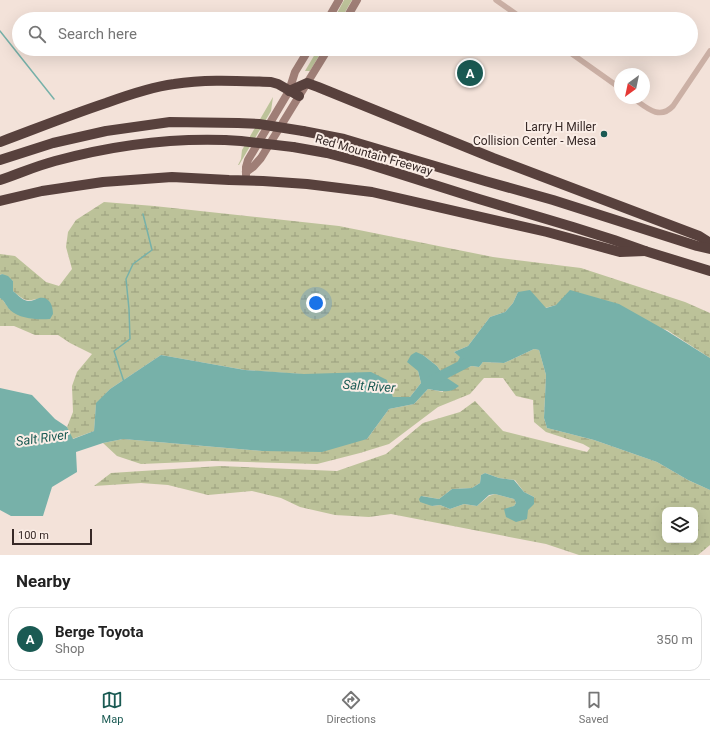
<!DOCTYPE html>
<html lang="en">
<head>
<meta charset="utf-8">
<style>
	:root { --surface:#fff; --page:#f6f6f6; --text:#222; --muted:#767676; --line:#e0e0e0; --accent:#1a5a53 }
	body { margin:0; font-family:Roboto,sans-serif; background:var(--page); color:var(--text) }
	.controls { position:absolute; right:12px; bottom:12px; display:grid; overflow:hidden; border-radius:8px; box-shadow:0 4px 16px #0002 }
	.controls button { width:36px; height:36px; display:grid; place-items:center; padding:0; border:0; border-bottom:1px solid var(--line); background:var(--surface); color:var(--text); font:20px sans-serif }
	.compass { position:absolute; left:614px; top:68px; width:36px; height:36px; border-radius:50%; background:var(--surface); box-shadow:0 4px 16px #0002; rotate:213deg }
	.scale { position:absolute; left:12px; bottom:10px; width:80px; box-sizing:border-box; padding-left:4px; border:2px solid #372927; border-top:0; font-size:11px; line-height:14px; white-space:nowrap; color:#372927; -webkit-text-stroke:3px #faede6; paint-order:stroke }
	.you { position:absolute; left:316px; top:303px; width:14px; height:14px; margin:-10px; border:3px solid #fff; border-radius:50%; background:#1a73e8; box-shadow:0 0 0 6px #1a73e833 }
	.badge { display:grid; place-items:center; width:26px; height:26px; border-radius:50%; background:var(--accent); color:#fff; font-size:13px; font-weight:700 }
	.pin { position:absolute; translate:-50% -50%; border:2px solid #fff; box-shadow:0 1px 4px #0006 }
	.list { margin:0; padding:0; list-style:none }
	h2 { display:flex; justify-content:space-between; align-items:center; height:52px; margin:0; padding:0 16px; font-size:17px }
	h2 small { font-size:13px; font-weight:400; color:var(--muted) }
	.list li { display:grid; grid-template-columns:26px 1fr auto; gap:12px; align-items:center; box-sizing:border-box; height:64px; margin:0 8px 8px; padding:0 8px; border:1px solid var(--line); border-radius:12px }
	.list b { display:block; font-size:15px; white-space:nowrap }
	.list p { margin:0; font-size:13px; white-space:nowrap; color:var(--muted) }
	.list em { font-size:13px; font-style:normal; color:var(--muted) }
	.icon { flex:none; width:22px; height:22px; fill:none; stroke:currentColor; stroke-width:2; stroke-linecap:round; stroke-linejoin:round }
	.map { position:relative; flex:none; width:710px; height:555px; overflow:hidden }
	.search { position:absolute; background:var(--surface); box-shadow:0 4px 16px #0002; left:12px; right:12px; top:12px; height:44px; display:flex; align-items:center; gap:10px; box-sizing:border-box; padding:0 14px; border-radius:22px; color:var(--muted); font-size:15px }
	.sheet { height:124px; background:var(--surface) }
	nav { display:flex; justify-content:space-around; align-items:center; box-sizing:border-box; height:56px; border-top:1px solid var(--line); background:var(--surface); font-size:11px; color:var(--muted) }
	nav a { display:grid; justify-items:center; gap:2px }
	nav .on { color:var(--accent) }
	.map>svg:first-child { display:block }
	.grass { fill:#bcc299 }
	.wetland { fill:url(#wetland-marsh); fill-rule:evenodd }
	.water { fill:#77b1a9 }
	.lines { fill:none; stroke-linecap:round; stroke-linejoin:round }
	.stream { stroke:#77b1a9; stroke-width:1.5 }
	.river { stroke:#77b1a9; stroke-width:10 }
	.street { stroke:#cbb0a5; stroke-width:5.5 }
	.secondary { stroke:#9f7e76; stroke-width:8 }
	.highway { stroke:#58413d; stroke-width:10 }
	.highway-bridge { stroke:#58413d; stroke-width:10 }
	.poi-dot { fill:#1a5a53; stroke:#faede6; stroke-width:1.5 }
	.labels { text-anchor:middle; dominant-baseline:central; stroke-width:4; stroke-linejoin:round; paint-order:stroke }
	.poi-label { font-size:12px; fill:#372927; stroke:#faede6; text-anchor:end }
	.street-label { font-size:12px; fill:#372927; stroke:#faede6 }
	.water-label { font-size:13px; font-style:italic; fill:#1a5a53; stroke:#faede6 }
</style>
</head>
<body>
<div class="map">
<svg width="710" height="555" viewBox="0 0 710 555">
	<defs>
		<pattern id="wetland-marsh" width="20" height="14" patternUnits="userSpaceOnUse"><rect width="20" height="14" fill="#bcc299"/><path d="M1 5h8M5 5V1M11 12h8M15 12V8" fill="none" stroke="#9a9e7d"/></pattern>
	</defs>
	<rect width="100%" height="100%" fill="#f3e2d9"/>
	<g class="grass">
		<path d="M344 0H352L341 19H334Z"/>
		<path d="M318 49H323L310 71H305Z"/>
		<path d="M273 97 271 111 239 165H238L241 159 242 150Z"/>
	</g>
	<path class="wetland" d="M104 202 154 206 339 226 493 257 581 268 685 302 710 313V358L667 330 556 305 545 308 518 292 513 303 505 312 490 317 468 346 454 352 461 357 454 371 472 366 479 367 483 362 504 363 534 349 539 350 546 375 544 418 547 428 594 440 657 462 688 480 710 490V545L698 555H579L546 544 391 514 369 517 335 515 300 507 281 498 252 491 208 495 168 485 141 483 94 486 111 473 220 466 337 471 386 454 423 423 460 412 475 401 503 431 587 452 590 448 583 444 546 432 534 422 533 400 516 396 503 378H484L470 394 438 407 389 444 360 453 317 464 212 461 141 464 117 456 103 443 123 439 262 451 367 439 389 409 414 404 428 389 443 392 444 376 437 366 423 355 418 371 421 383 410 397H393L387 380 245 370 161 355 110 389 96 404 94 431 72 439 67 427 73 412 72 386 77 372 92 354 70 343 58 335H35L14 326H0V298L2 299 10 310 41 298C26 302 25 301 13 291V281L2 274 0 275V254L15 256 46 282 59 286 72 269 66 247 68 232 76 220ZM485 473 499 478 515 480 524 492 534 497 528 510H504L514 506 516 503 514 499 495 494 489 496 477 506 464 504 450 509 440 505 432 506 422 496 439 499 452 489 472 488 480 483 481 475ZM665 510H695V540H665Z"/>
	<g class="water">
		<path d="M2 274 8 276 13 281V291C18 295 23 301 29 301 32 301 36 299 39 298 49 296 53 305 53 314L50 319C37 320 20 319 10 310 6 306 5 301 0 298V275Z"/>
		<path d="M530 290 546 308 556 305 570 290 619 304 667 331 710 358V490L688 480 657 462 594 440 547 428 544 418 546 375 539 350 534 349 504 363 483 362 479 367 472 366 453 371 460 357 454 352 468 346 490 317 505 312 513 303 518 292Z"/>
		<path d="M416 352 423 355 437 366 444 376 459 386C450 394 439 391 428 389L414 404 389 409 367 439 322 452 262 451 123 439 103 443 76 452 77 472 52 487 43 516H11L0 510V388L32 395 55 419 67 427 73 439 94 431 96 403 110 389 161 355 245 370 304 374 371 372 387 380 393 397H410L421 383 418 371 407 362 411 355Z"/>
		<path d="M485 473 499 478 514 480 524 492 534 497V504L528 510 527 519 516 522 506 517 504 509 514 506 516 503 514 499 495 494 489 495 477 506 464 504 450 509 440 505 432 506 420 502 419 499 421 496 439 499 452 489 472 488 480 483 481 475Z"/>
	</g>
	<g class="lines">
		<g class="stream">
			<path d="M0 31 54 99"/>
			<path d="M124 382 114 351 130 339 129 309 126 279 133 264 152 250 143 214"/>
		</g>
		<path class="river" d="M431 381 466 363"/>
		<g class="street">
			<path d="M496 0 523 19"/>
			<path d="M565 49 620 88"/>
			<path d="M633 98C646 107 659 121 673 106L710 51"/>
		</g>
		<g class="secondary">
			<path d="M328 19 339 0"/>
			<path d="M346 19 357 0"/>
			<path d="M246 172 253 167 261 158 328 49"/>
			<path d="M246 175V167L248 160 289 91 295 72 309 49"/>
		</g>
		<g class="highway">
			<path d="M289 91 307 83 318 87 493 158 699 236 710 243"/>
			<path d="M303 131 344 139 485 181 553 200 697 246 710 249"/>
			<path d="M0 142C35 129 70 115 106 103 128 95 151 87 174 84 206 79 239 81 271 82L278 84 299 96"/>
			<path d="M293 147 327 153 365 163 479 199 573 227 614 240 645 251 710 271"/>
			<path d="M0 160 53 143 106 131 170 122 238 123"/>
			<path d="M0 180C18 174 36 166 55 161 110 146 168 138 225 140"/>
			<path d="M0 201 42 191 103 182 172 177 229 180 263 181 307 184 372 192 547 232 620 252 645 251"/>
		</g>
		<g class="highway-bridge">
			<path d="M238 123 259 124 303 131"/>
			<path d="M225 140 241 141 293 147"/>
		</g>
	</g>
	<circle class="poi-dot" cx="604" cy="134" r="4"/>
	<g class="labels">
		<g class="poi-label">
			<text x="596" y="127">Larry H Miller<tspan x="596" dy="14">Collision Center - Mesa</tspan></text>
		</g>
		<g class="street-label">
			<text transform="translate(374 155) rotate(16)">Red Mountain Freeway</text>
		</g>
		<g class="water-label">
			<text transform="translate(369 386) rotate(4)">Salt River</text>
			<text transform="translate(42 438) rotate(-8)">Salt River</text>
		</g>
	</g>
</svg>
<div class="controls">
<button><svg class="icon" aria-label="layers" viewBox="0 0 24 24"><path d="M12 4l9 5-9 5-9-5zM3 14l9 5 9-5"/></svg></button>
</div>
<svg class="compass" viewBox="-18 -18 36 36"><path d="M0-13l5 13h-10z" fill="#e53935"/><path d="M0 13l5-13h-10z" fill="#767676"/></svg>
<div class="scale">100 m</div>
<div class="you"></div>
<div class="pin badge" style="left:470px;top:73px">A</div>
<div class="search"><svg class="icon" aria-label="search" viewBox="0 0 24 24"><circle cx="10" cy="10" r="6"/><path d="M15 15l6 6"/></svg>Search here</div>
</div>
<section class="sheet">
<h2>Nearby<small></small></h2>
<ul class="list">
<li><span class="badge">A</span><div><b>Berge Toyota</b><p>Shop</p></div><em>350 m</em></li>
</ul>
</section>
<nav>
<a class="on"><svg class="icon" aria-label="map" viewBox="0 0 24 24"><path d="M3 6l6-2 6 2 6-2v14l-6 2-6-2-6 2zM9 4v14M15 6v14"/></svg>Map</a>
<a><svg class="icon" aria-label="directions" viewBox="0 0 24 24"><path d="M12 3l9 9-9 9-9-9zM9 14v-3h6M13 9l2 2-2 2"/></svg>Directions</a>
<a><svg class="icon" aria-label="saved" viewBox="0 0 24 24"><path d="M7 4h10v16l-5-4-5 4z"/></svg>Saved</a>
</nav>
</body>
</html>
